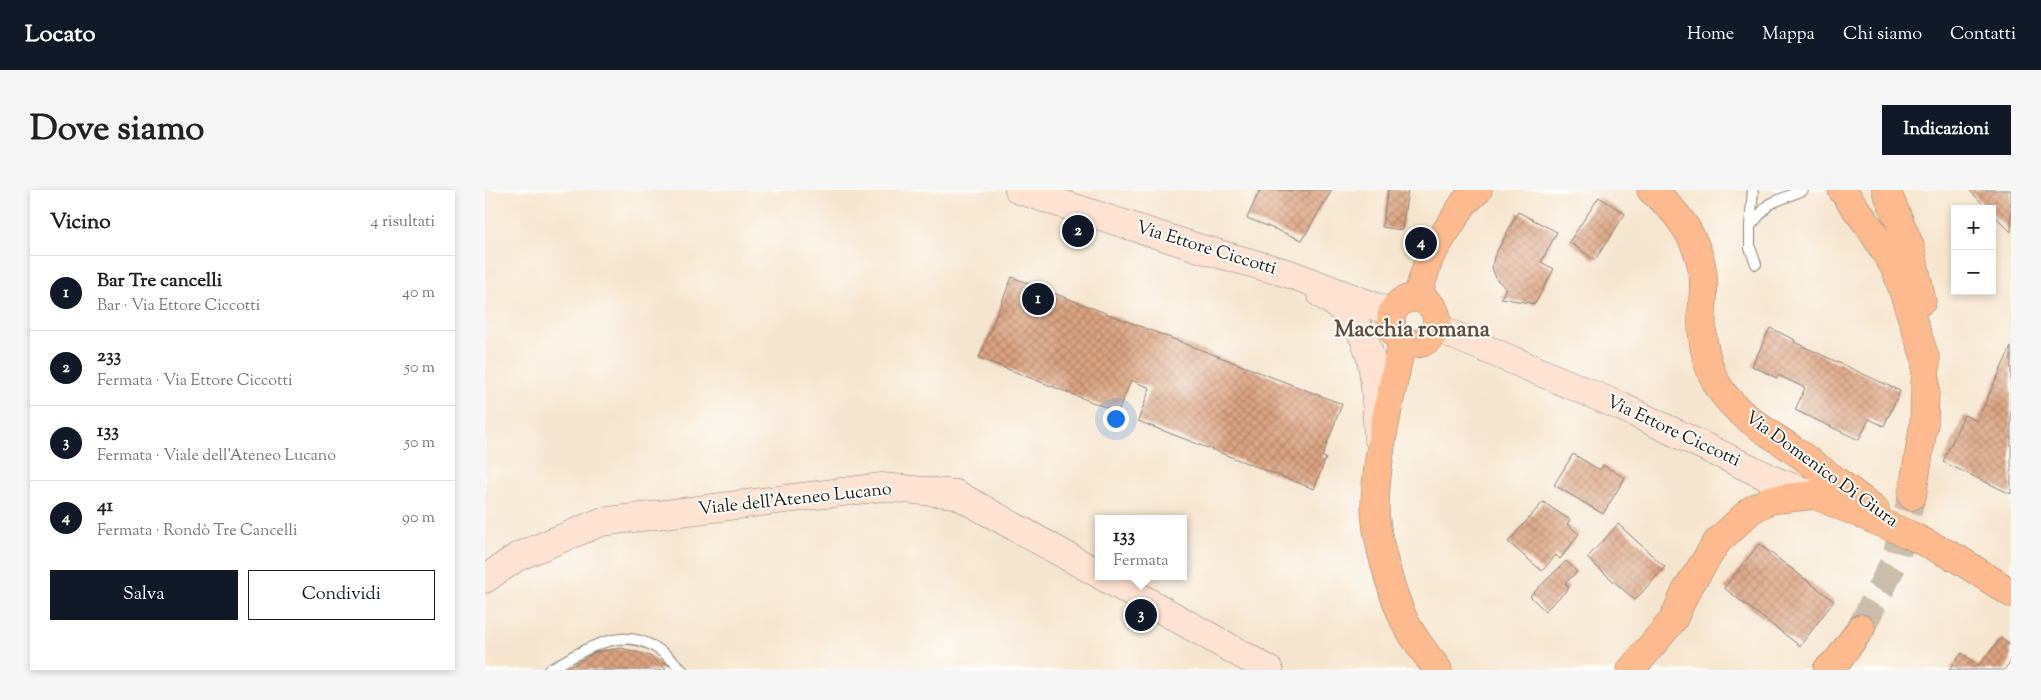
<!DOCTYPE html>
<html lang="it">
<head>
<meta charset="utf-8">
<style>
	:root { --surface:#fff; --page:#f6f6f6; --text:#222; --muted:#767676; --line:#e0e0e0; --accent:#111827 }
	body { margin:0; font-family:"Sorts Mill Goudy",serif; background:var(--page); color:var(--text) }
	.controls { position:absolute; right:15px; top:15px; display:grid; overflow:hidden; border-radius:0px; box-shadow:0 2px 8px #0003 }
	.controls button { width:45px; height:45px; display:grid; place-items:center; padding:0; border:0; border-bottom:1px solid var(--line); background:var(--surface); color:var(--text); font:25px sans-serif }
	.you { position:absolute; left:630px; top:228px; width:18px; height:18px; margin:-12px; border:4px solid #fff; border-radius:50%; background:#1a73e8; box-shadow:0 0 0 8px #1a73e833 }
	.badge { display:grid; place-items:center; width:32px; height:32px; border-radius:50%; background:var(--accent); color:#fff; font-size:16px; font-weight:700 }
	.pin { position:absolute; translate:-50% -50%; border:2px solid #fff; box-shadow:0 1px 5px #0006 }
	.popup { position:absolute; left:610px; top:325px; width:92px; height:65px; box-sizing:border-box; display:grid; place-content:center; border-radius:0px; background:var(--surface); filter:drop-shadow(0 1px 4px #0005); font-size:16px; white-space:nowrap; color:var(--muted) }
	.popup b { font-size:19px; color:var(--text) }
	.popup::after { content:''; position:absolute; left:50%; top:100%; margin-left:-10px; border:10px solid transparent; border-top-color:var(--surface) }
	.list { margin:0; padding:0; list-style:none }
	h2 { display:flex; justify-content:space-between; align-items:center; height:65px; margin:0; padding:0 20px; font-size:21px }
	h2 small { font-size:16px; font-weight:400; color:var(--muted) }
	.list li { display:grid; grid-template-columns:32px 1fr auto; gap:15px; align-items:center; box-sizing:border-box; height:75px; padding:0 20px; border-top:1px solid var(--line) }
	.list b { display:block; font-size:19px; white-space:nowrap }
	.list p { margin:0; font-size:16px; white-space:nowrap; color:var(--muted) }
	.list em { font-size:16px; font-style:normal; color:var(--muted) }
	.actions { display:flex; gap:10px; padding:15px 20px }
	.actions a { flex:1; padding:11px 0; border:1px solid var(--accent); border-radius:0px; text-align:center; font-size:18px; color:var(--accent) }
	.actions .main { background:var(--accent); color:#fff }
	.map { position:relative; flex:none; width:1526px; height:480px; overflow:hidden; border-radius:0px }
	header { display:flex; align-items:center; gap:30px; box-sizing:border-box; height:70px; padding:0 25px; background:var(--accent); color:#fff }
	header strong { font-size:24px }
	nav { display:flex; gap:28px; margin-inline-start:auto; font-size:18px }
	.intro { display:flex; align-items:center; justify-content:space-between; box-sizing:border-box; height:120px; padding:0 30px }
	h1 { margin:0; font-size:35px }
	.button { padding:12px 22px; border-radius:0px; background:var(--accent); color:#fff; font-size:18px; font-weight:700 }
	main { display:flex; gap:30px; padding:0 30px }
	aside { flex:1; background:var(--surface); border-radius:0px; box-shadow:0 2px 8px #0003 }
	.map>svg:first-child { display:block }
	.building { fill:url(#building-cross-hatch) }
	.lines { fill:none; stroke-linecap:round; stroke-linejoin:round }
	.primary-tunnel { stroke:#cabdaa; stroke-width:28; stroke-dasharray:28 14; stroke-linecap:butt }
	.lane-casing { stroke:#898075; stroke-width:12 }
	.secondary-casing { stroke:#898075; stroke-width:29 }
	.primary-casing { stroke:#898075; stroke-width:29 }
	.lane { stroke:#fff; stroke-width:10 }
	.secondary { stroke:#fee3d2; stroke-width:28 }
	.primary { stroke:#fcba8e; stroke-width:28 }
	.labels { text-anchor:middle; dominant-baseline:central; stroke-width:4; stroke-linejoin:round; paint-order:stroke }
	.street-label { font-size:18px; fill:#1c1c1c; stroke:#fdfcf7 }
	.district-label { font-size:22px; font-weight:bold; fill:#5f4b3f; stroke:#fdfcf7 }
</style>
</head>
<body>
<header>
<strong>Locato</strong>
<nav><a>Home</a><a>Mappa</a><a>Chi siamo</a><a>Contatti</a></nav>
</header>
<div class="intro"><h1>Dove siamo</h1><a class="button">Indicazioni</a></div>
<main>
<aside>
<h2>Vicino<small>4 risultati</small></h2>
<ul class="list">
<li><span class="badge">1</span><div><b>Bar Tre cancelli</b><p>Bar · Via Ettore Ciccotti</p></div><em>40 m</em></li>
<li><span class="badge">2</span><div><b>233</b><p>Fermata · Via Ettore Ciccotti</p></div><em>50 m</em></li>
<li><span class="badge">3</span><div><b>133</b><p>Fermata · Viale dell'Ateneo Lucano</p></div><em>50 m</em></li>
<li><span class="badge">4</span><div><b>41</b><p>Fermata · Rondò Tre Cancelli</p></div><em>90 m</em></li>
</ul>
<div class="actions"><a class="main">Salva</a><a>Condividi</a></div>
</aside>
<div class="map">
<svg width="1526" height="480" viewBox="0 0 1526 480">
	<defs>
		<pattern id="building-cross-hatch" width="8" height="8" patternUnits="userSpaceOnUse" patternTransform="scale(1.25)"><rect width="8" height="8" fill="#dca380"/><path d="M0 0l8 8M0 8l8-8" fill="none" stroke="#b28468"/></pattern>
	</defs>
	<rect width="100%" height="100%" fill="#fdfcf7"/>
	<filter id="ink" filterUnits="userSpaceOnUse"><feTurbulence type="fractalNoise" baseFrequency=".02" numOctaves="2"/><feDisplacementMap in="SourceGraphic" scale="10" xChannelSelector="R" yChannelSelector="G"/><feConvolveMatrix kernelMatrix="1 2 1 2 8 2 1 2 1" color-interpolation-filters="sRGB"/></filter>
	<filter id="wash" filterUnits="userSpaceOnUse"><feTurbulence type="fractalNoise" baseFrequency=".0096" numOctaves="4" result="noise"/><feDisplacementMap in="SourceGraphic" scale="20" xChannelSelector="R" yChannelSelector="G"/><feGaussianBlur stdDeviation="1.12" result="paint"/><feColorMatrix in="noise" values="0 0 0 0 0 0 0 0 0 0 0 0 0 0 0 0 0 1.4 0 .05"/><feComposite in="paint" operator="in"/></filter>
	<g filter="url(#wash)">
		<rect width="100%" height="100%" fill="#f6e5ce"/>
		<g id="blocks">
			<g class="building">
				<path d="M775 0H847L817 50 762 28Z"/>
				<path d="M903 0H923L917 40 897 37Z"/>
				<path d="M1484 0H1526V42L1507 23V19H1503Z"/>
				<path d="M1114 7 1140 24 1110 70 1084 52Z"/>
				<path d="M1033 22 1072 42 1056 72 1069 79 1050 114 1016 108 1021 98 1012 90 1007 78 1009 67Z"/>
				<path d="M527 87 857 214 837 267 841 268 829 299 653 231 665 198 646 190 633 222 494 168Z"/>
				<path d="M1285 138 1310 150 1309 152 1415 201 1399 236 1384 229 1374 250 1310 220 1320 198 1293 185 1292 188 1267 176Z"/>
				<path d="M1526 157V304L1458 272 1479 225 1492 231Z"/>
				<path d="M1088 264 1115 280 1118 275 1140 288 1118 324 1069 295Z"/>
				<path d="M1058 312 1085 330 1082 334 1094 344 1075 369 1071 365 1057 381 1023 352Z"/>
				<path d="M1133 334 1180 377 1150 410 1102 368Z"/>
				<path d="M1274 354 1349 411 1315 456 1239 398Z"/>
				<path d="M1081 371 1092 382 1080 393 1084 398 1060 421 1045 406Z"/>
				<path d="M1516 448 1526 456V471L1519 480H1464L1477 463 1493 476Z"/>
				<path d="M137 458 165 466 182 480H80L111 462Z"/>
			</g>
		</g>
	</g>
	<g filter="url(#ink)">
		<use href="#blocks" fill-opacity="0" stroke="#898075" stroke-width="1"/>
		<g class="lines">
			<path class="primary-tunnel" d="M1376 438 1410 370 1427 306"/>
			<defs>
				<g id="lane">
					<path d="M1268 0 1265 36 1284 14 1318 0"/>
					<path d="M1265 36V58L1271 74"/>
					<path d="M64 480C115 451 149 427 197 480"/>
				</g>
				<g id="secondary">
					<path d="M534 0 717 59 805 84 907 123"/>
					<path d="M836 104C843 109 852 114 858 120 894 151 890 205 893 248"/>
					<path d="M952 138 1137 217 1295 293 1330 305"/>
					<path d="M617 386 784 480"/>
					<path d="M0 389 32 367 116 332 397 297 471 304 614 384"/>
				</g>
				<g id="primary">
					<path d="M1166 0C1193 21 1214 51 1218 85 1220 98 1217 113 1217 126 1216 149 1222 180 1235 199 1254 227 1283 242 1310 261 1337 280 1363 300 1390 319"/>
					<path d="M1357 0 1386 39 1411 80 1441 170 1439 233 1427 306"/>
					<path d="M1401 0 1425 56 1437 111"/>
					<path d="M932 107 945 66 979 13 993 0"/>
					<circle cx="929" cy="131" r="23"/>
					<path d="M917 151C907 204 891 262 890 316 890 347 906 401 919 430 928 448 941 464 953 480"/>
					<path d="M1146 480 1188 430 1201 401 1232 352 1266 320 1285 310 1330 305 1425 345 1473 369 1526 403"/>
					<path d="M1342 480 1354 469 1376 438"/>
				</g>
			</defs>
			<use href="#lane" class="lane-casing"/>
			<use href="#secondary" class="secondary-casing"/>
			<use href="#primary" class="primary-casing"/>
			<use href="#lane" class="lane"/>
			<use href="#secondary" class="secondary"/>
			<use href="#primary" class="primary"/>
		</g>
	</g>
	<g class="labels">
		<g class="street-label">
			<text transform="translate(721 59) rotate(17)">Via Ettore Ciccotti</text>
			<text transform="translate(1188 242) rotate(25)">Via Ettore Ciccotti</text>
			<text transform="translate(1336 280) rotate(36)">Via Domenico Di Giura</text>
			<text transform="translate(310 310) rotate(-6)">Viale dell'Ateneo Lucano</text>
		</g>
		<g class="district-label">
			<text x="927" y="141">Macchia romana</text>
		</g>
	</g>
</svg>
<div class="controls">
<button>+</button>
<button>−</button>
</div>
<div class="you"></div>
<div class="pin badge" style="left:553px;top:109px">1</div>
<div class="pin badge" style="left:593px;top:41px">2</div>
<div class="pin badge" style="left:656px;top:425px">3</div>
<div class="popup"><b>133</b>Fermata</div>
<div class="pin badge" style="left:936px;top:53px">4</div>
</div>
</main>
</body>
</html>
